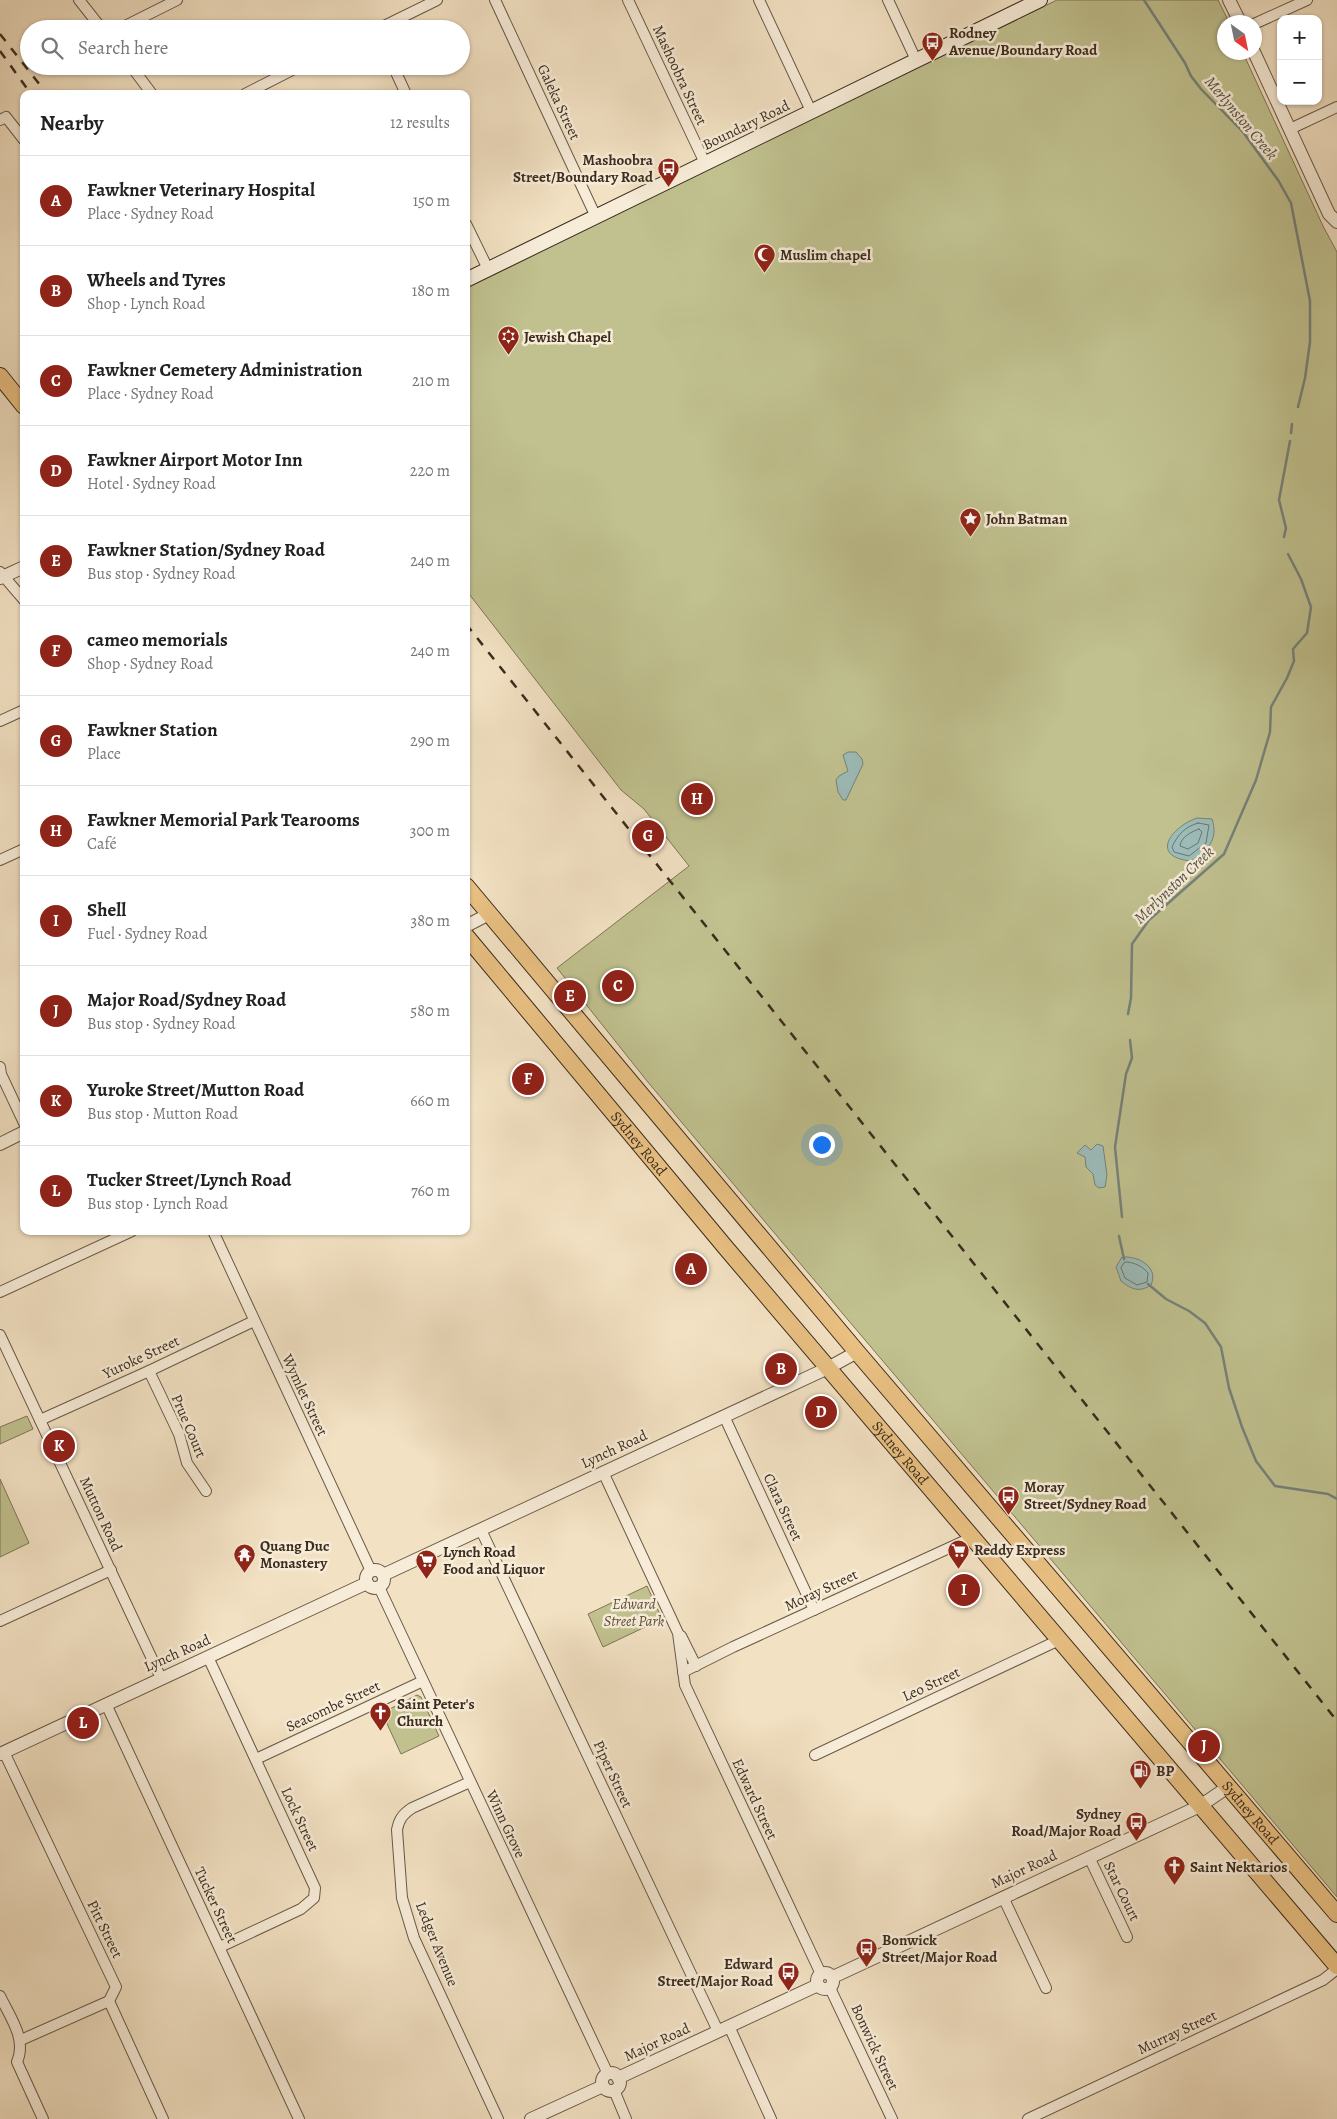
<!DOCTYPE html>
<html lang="en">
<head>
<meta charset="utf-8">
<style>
	:root { --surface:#fff; --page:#f6f6f6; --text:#222; --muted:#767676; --line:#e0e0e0; --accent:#8f2418 }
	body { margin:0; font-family:Alegreya,serif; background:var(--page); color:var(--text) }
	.controls { position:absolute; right:15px; top:15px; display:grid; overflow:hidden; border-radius:10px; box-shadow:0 1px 4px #0004 }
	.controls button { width:45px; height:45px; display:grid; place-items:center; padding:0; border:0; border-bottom:1px solid var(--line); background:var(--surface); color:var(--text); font:25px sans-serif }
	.compass { position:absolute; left:1217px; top:15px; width:45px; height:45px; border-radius:50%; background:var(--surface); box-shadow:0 1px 4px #0004; rotate:147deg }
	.you { position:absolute; left:821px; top:1144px; width:18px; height:18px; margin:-12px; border:4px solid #fff; border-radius:50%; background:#1a73e8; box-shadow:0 0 0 8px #1a73e833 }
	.badge { display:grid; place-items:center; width:32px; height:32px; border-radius:50%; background:var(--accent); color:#fff; font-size:16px; font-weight:700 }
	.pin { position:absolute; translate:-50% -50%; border:2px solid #fff; box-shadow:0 1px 5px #0006 }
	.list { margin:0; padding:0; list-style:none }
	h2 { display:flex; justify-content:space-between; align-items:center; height:65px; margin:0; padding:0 20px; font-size:21px }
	h2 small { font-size:16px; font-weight:400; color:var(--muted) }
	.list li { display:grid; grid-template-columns:32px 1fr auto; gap:15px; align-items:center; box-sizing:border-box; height:90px; padding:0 20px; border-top:1px solid var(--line) }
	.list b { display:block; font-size:19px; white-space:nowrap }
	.list p { margin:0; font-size:16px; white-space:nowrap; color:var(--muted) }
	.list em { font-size:16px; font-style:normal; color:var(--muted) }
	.icon { flex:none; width:28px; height:28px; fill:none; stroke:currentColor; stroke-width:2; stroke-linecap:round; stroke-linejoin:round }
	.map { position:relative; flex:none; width:1337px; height:2119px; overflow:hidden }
	.search { position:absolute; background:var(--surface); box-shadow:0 1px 4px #0004; left:20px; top:20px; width:450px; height:55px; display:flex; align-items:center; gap:12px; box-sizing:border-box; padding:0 18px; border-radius:28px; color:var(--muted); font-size:19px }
	.panel { position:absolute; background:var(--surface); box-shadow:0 1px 4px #0004; left:20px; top:90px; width:450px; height:1145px; border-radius:10px }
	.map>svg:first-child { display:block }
	.green { fill:#c0c18f; stroke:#7e7656 }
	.water { fill:#9cbcb9; stroke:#75827b }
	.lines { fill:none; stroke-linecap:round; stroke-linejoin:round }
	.shore { stroke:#6c746c; stroke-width:1 }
	.stream { stroke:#75827b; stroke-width:2.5 }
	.minor-casing { stroke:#695947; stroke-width:12 }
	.tertiary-casing { stroke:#695947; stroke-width:14 }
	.secondary-casing { stroke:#3b2c1e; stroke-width:16 }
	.trunk-casing { stroke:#3b2c1e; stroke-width:18 }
	.minor { stroke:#f7ecd8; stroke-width:10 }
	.tertiary { stroke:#f7ecd8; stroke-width:12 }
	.secondary { stroke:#f7ecd8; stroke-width:14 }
	.trunk { stroke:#e9c082; stroke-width:16 }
	.rail { stroke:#3b2c1e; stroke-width:2.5; stroke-dasharray:9 9; stroke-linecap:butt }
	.labels { text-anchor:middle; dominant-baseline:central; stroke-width:5; stroke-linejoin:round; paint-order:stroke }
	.poi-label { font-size:15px; font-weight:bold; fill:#3b2c1e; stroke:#f7ecd8; text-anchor:start }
	.street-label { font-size:15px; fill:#3b2c1e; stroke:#f7ecd8 }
	.park-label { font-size:15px; font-style:italic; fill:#5c513a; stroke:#f7ecd8 }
	.water-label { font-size:16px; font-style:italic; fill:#535045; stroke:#f7ecd8 }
</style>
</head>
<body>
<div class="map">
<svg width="1337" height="2119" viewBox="0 0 1337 2119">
	<rect width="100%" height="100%" fill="#f2e1c3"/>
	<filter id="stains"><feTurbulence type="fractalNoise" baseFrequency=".004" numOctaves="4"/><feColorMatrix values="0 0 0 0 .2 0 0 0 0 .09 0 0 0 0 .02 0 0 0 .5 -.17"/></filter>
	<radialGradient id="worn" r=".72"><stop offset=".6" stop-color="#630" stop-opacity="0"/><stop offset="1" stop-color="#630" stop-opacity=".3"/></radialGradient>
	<g class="green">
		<path d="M1057 0H1218L1229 22H1224V52L1243 53 1323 226 1337 252V1897L782 1242 647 1081 557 968 689 866 644 809 621 790 466 590V287Z"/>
		<path d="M27 1416 33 1429 0 1444V1427Z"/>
		<path d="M0 1479 29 1543 0 1557Z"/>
		<path d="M647 1586 662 1619 603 1647 588 1614Z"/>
		<path d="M417 1695 421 1697 439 1736 401 1754 382 1713Z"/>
	</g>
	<g class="water">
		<path d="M848 752H856L862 759 863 764 846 800H843L838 792 836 780 839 776 848 771 843 755Z"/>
		<path d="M1197 818 1212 819C1219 840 1207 851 1191 861 1149 857 1171 827 1197 818Z"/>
		<path d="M1097 1144 1103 1146 1107 1175 1105 1187 1099 1188 1095 1185 1093 1174 1086 1167 1085 1157 1077 1153 1085 1145 1091 1150Z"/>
		<path d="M1122 1257C1139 1256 1159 1267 1151 1285 1139 1293 1131 1289 1121 1281L1116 1267Z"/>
	</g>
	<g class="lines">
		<g class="shore">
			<path d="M1198 823 1209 825 1206 843 1189 856 1174 852 1172 847C1178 834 1185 827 1198 823Z"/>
			<path d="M1199 829 1202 832 1198 843 1188 849 1180 846C1181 837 1191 832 1199 829Z"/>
			<path d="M1125 1262C1134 1262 1142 1266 1148 1273L1147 1282 1137 1285 1125 1278 1121 1268Z"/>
		</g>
		<g class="stream">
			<path d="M1144 0 1185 63 1191 76 1201 89 1243 132 1278 180 1291 203 1310 301V342L1305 378 1298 407"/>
			<path d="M1291 433 1292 424"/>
			<path d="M1284 537 1286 528 1279 500 1290 441"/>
			<path d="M1128 1014 1131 998 1132 944 1149 920 1224 854 1256 780 1270 732 1271 707 1287 678 1294 661 1293 649 1307 633 1311 607 1301 579 1288 554"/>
			<path d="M1122 1217 1115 1147 1126 1074 1132 1058 1130 1040"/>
			<path d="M1119 1236 1124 1259"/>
			<path d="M1148 1284 1166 1299 1189 1311 1205 1323 1221 1347 1229 1388 1242 1427 1256 1461 1275 1486 1328 1494 1337 1499"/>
		</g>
		<defs>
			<g id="minor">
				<path d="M79 0 102 29"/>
				<path d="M495 0 596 217"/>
				<path d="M628 0 705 163"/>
				<path d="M759 0 811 111"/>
				<path d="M888 0 916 60"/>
				<path d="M1254 24 1307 0"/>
				<path d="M119 29 177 0"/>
				<path d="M378 29 437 0"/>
				<path d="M131 66 152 94"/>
				<path d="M393 66 406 94"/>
				<path d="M245 94 300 66"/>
				<path d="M0 120 6 117 24 140"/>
				<path d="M1290 129 1337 107"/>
				<path d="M466 224 488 269"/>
				<path d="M0 572 24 600"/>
				<path d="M0 721 24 710"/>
				<path d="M0 860 24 849"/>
				<path d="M0 1067 1 1074 24 1123"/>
				<path d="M213 1231 371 1571"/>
				<path d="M0 1292 132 1231"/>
				<path d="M0 1335 161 1678"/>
				<path d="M149 1371 179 1434 187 1463 206 1491"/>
				<path d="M724 1416 814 1610"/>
				<path d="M40 1420 149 1371 254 1321"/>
				<path d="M603 1472 678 1633 685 1685 821 1974"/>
				<path d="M481 1530 718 2031"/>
				<path d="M379 1587 608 2074"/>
				<path d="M0 1621 111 1570"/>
				<path d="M681 1636 696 1666"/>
				<path d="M208 1657 315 1888 314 1898 301 1909 220 1947"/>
				<path d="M683 1672 733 1647 973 1537"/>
				<path d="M106 1704 299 2119"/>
				<path d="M4 1752 116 1987 109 2001 163 2119"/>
				<path d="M815 1755 1059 1640"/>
				<path d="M256 1759 423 1681"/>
				<path d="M470 1782 412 1808C403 1814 399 1819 397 1830L402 1898 414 1938 498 2119"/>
				<path d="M1089 1857 1127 1937"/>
				<path d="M1003 1897 1046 1988"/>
				<path d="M830 1988 892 2119"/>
				<path d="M0 1996C10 2017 27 2039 17 2062L43 2119"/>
				<path d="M729 2026 771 2119"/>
				<path d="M21 2040 109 2001"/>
				<path d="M614 2090 626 2119"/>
				<path d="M1028 2119 1323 1980 1337 1969"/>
			</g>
			<g id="tertiary">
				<path d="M1229 0 1240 22"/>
				<path d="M1254 52 1329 214 1337 222"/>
				<path d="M0 578 24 567"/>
				<path d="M466 926 489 914"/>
				<path d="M0 1144 24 1132"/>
				<circle cx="375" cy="1579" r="9"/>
				<path d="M383 1575 828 1368 857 1352"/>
				<path d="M0 1754 367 1583"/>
				<circle cx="825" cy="1981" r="8"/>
				<path d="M833 1977 1200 1806 1228 1787"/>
				<circle cx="611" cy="2082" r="9"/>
				<path d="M618 2078 818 1985"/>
				<path d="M531 2119 603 2086"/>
			</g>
			<path id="secondary" d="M466 280 1040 0"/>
			<g id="trunk">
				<path d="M0 376 24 406"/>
				<path id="s1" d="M466 886 857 1352 1337 1914"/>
				<path id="s2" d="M466 936 726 1248 1337 1966"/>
			</g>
		</defs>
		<use href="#minor" class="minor-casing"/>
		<use href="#tertiary" class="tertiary-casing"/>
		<use href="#secondary" class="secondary-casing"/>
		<use href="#trunk" class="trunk-casing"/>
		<use href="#minor" class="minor"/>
		<use href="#tertiary" class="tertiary"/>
		<use href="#secondary" class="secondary"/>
		<use href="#trunk" class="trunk"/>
		<g class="rail">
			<path d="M0 34 47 94"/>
			<path d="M0 51 31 94"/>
			<path d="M466 624 1337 1721"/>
		</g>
	</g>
	<defs>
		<symbol id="bus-pin" viewBox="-11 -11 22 30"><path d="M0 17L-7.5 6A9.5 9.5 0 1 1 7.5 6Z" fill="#8f2418" stroke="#f7ecd8"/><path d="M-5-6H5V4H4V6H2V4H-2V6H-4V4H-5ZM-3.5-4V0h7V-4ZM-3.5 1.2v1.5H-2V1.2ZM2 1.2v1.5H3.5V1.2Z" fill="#fff"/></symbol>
		<symbol id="mosque-pin" viewBox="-11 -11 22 30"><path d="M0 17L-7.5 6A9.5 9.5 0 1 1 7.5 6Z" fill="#8f2418" stroke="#f7ecd8"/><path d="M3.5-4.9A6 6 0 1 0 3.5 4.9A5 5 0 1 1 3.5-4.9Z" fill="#fff"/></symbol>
		<symbol id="synagogue-pin" viewBox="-11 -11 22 30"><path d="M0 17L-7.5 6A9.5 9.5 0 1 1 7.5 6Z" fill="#8f2418" stroke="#f7ecd8"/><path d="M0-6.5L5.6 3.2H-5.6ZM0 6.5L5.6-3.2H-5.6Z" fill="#fff"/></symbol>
		<symbol id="sight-pin" viewBox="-11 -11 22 30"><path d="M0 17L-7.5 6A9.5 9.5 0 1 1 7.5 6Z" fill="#8f2418" stroke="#f7ecd8"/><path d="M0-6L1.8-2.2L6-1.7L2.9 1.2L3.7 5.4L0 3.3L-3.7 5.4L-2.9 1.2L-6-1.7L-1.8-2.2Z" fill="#fff"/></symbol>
		<symbol id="supermarket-pin" viewBox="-11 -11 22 30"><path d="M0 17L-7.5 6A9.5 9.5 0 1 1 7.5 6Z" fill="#8f2418" stroke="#f7ecd8"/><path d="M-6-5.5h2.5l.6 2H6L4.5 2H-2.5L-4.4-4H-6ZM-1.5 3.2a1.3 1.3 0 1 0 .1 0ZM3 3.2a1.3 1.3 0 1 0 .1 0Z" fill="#fff"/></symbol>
		<symbol id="temple-pin" viewBox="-11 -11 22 30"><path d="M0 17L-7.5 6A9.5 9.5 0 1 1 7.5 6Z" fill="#8f2418" stroke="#f7ecd8"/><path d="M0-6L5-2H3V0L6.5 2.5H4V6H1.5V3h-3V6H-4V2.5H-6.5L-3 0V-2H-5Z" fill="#fff"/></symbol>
		<symbol id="church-pin" viewBox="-11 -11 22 30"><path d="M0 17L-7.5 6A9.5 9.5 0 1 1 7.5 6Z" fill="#8f2418" stroke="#f7ecd8"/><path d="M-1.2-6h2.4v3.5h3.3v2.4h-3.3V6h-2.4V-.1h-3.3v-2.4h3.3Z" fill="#fff"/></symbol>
		<symbol id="fuel-pin" viewBox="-11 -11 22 30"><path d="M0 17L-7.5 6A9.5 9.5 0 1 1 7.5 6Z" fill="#8f2418" stroke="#f7ecd8"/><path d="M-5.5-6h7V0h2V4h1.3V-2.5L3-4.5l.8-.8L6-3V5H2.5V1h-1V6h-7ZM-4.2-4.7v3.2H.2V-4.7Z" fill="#fff"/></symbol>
	</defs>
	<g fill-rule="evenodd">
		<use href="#bus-pin" x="920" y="30" width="25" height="34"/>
		<use href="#bus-pin" x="656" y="156" width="25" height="34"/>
		<use href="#mosque-pin" x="752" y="242" width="25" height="34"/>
		<use href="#synagogue-pin" x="496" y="324" width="25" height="34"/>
		<use href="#sight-pin" x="958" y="506" width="25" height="34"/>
		<use href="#bus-pin" x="996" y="1484" width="25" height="34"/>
		<use href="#supermarket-pin" x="946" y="1538" width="25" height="34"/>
		<use href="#temple-pin" x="232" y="1542" width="25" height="34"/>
		<use href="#supermarket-pin" x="414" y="1548" width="25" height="34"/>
		<use href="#church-pin" x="368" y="1700" width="25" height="34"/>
		<use href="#fuel-pin" x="1128" y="1758" width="25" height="34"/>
		<use href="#bus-pin" x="1124" y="1810" width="25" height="34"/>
		<use href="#church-pin" x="1162" y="1854" width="25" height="34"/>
		<use href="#bus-pin" x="854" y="1936" width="25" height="34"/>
		<use href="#bus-pin" x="776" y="1960" width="25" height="34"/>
	</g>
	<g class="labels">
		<g class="poi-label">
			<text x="949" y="33">Rodney<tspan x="949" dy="17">Avenue/Boundary Road</tspan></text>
			<text x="653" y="160" text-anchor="end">Mashoobra<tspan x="653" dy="17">Street/Boundary Road</tspan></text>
			<text x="780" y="255">Muslim chapel</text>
			<text x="524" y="337">Jewish Chapel</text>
			<text x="986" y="519">John Batman</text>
			<text x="1024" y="1487">Moray<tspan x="1024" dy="17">Street/Sydney Road</tspan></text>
			<text x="260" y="1546">Quang Duc<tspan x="260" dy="17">Monastery</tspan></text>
			<text x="974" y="1550">Reddy Express</text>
			<text x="443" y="1552">Lynch Road<tspan x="443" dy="17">Food and Liquor</tspan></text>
			<text x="397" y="1704">Saint Peter's<tspan x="397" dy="17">Church</tspan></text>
			<text x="1156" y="1771">BP</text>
			<text x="1121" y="1814" text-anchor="end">Sydney<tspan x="1121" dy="17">Road/Major Road</tspan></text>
			<text x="1190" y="1867">Saint Nektarios</text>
			<text x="882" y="1940">Bonwick<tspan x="882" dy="17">Street/Major Road</tspan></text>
			<text x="773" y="1964" text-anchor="end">Edward<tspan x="773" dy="17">Street/Major Road</tspan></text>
		</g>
		<g class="street-label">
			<text transform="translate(680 75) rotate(65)">Mashoobra Street</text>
			<text transform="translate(559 102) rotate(65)">Galeka Street</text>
			<text transform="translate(746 125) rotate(-26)">Boundary Road</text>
			<text stroke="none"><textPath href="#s2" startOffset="270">Sydney Road</textPath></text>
			<text transform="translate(141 1357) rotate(-25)">Yuroke Street</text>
			<text transform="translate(305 1395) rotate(65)">Wymlet Street</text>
			<text transform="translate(189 1426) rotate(67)">Prue Court</text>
			<text transform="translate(614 1449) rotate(-25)">Lynch Road</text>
			<text stroke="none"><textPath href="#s2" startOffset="675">Sydney Road</textPath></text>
			<text transform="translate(783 1507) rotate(65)">Clara Street</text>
			<text transform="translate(101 1514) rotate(65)">Mutton Road</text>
			<text transform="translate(821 1590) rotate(-25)">Moray Street</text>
			<text transform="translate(177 1653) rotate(-24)">Lynch Road</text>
			<text transform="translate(931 1684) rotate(-25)">Leo Street</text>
			<text transform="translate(333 1706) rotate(-25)">Seacombe Street</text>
			<text transform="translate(613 1774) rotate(65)">Piper Street</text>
			<text transform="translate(755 1799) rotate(65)">Edward Street</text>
			<text stroke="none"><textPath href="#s1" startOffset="1214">Sydney Road</textPath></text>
			<text transform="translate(300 1819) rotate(65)">Lock Street</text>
			<text transform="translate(506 1824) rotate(65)">Winn Grove</text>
			<text transform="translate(1024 1869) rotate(-25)">Major Road</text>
			<text transform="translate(1122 1891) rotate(64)">Star Court</text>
			<text transform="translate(216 1905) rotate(65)">Tucker Street</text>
			<text transform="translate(105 1929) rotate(64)">Pitt Street</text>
			<text transform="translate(437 1944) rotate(68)">Ledger Avenue</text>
			<text transform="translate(1177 2032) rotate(-25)">Murray Street</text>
			<text transform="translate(657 2042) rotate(-25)">Major Road</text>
			<text transform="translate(875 2047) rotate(65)">Bonwick Street</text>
		</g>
		<g class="park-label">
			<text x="634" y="1604">Edward<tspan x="634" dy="17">Street Park</tspan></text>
		</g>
		<g class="water-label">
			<text transform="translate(1241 118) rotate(50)">Merlynston Creek</text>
			<text transform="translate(1174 885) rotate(-44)">Merlynston Creek</text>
		</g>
	</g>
	<rect width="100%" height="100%" filter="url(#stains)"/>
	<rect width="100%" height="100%" fill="url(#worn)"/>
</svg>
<div class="controls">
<button>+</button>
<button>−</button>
</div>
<svg class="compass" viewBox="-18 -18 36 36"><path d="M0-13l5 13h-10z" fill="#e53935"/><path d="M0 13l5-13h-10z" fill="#767676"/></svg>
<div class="you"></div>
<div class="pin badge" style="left:691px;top:1269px">A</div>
<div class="pin badge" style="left:781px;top:1369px">B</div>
<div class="pin badge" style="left:618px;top:986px">C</div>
<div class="pin badge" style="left:821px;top:1412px">D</div>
<div class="pin badge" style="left:570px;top:996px">E</div>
<div class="pin badge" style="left:528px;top:1079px">F</div>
<div class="pin badge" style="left:648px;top:836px">G</div>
<div class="pin badge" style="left:697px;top:799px">H</div>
<div class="pin badge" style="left:964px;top:1590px">I</div>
<div class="pin badge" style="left:1204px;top:1746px">J</div>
<div class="pin badge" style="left:59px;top:1446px">K</div>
<div class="pin badge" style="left:83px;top:1723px">L</div>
<div class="search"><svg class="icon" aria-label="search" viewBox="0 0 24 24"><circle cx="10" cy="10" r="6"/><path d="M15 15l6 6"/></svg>Search here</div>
<section class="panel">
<h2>Nearby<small>12 results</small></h2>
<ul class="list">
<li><span class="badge">A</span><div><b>Fawkner Veterinary Hospital</b><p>Place · Sydney Road</p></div><em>150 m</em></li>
<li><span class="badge">B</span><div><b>Wheels and Tyres</b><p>Shop · Lynch Road</p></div><em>180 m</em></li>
<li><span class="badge">C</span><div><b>Fawkner Cemetery Administration</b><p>Place · Sydney Road</p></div><em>210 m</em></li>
<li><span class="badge">D</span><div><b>Fawkner Airport Motor Inn</b><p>Hotel · Sydney Road</p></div><em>220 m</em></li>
<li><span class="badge">E</span><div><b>Fawkner Station/Sydney Road</b><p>Bus stop · Sydney Road</p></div><em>240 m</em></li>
<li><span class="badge">F</span><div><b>cameo memorials</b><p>Shop · Sydney Road</p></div><em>240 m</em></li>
<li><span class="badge">G</span><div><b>Fawkner Station</b><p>Place</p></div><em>290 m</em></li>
<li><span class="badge">H</span><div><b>Fawkner Memorial Park Tearooms</b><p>Café</p></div><em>300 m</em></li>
<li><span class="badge">I</span><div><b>Shell</b><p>Fuel · Sydney Road</p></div><em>380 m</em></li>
<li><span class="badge">J</span><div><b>Major Road/Sydney Road</b><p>Bus stop · Sydney Road</p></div><em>580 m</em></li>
<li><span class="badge">K</span><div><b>Yuroke Street/Mutton Road</b><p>Bus stop · Mutton Road</p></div><em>660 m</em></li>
<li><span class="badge">L</span><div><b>Tucker Street/Lynch Road</b><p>Bus stop · Lynch Road</p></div><em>760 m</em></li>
</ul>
</section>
</div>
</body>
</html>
